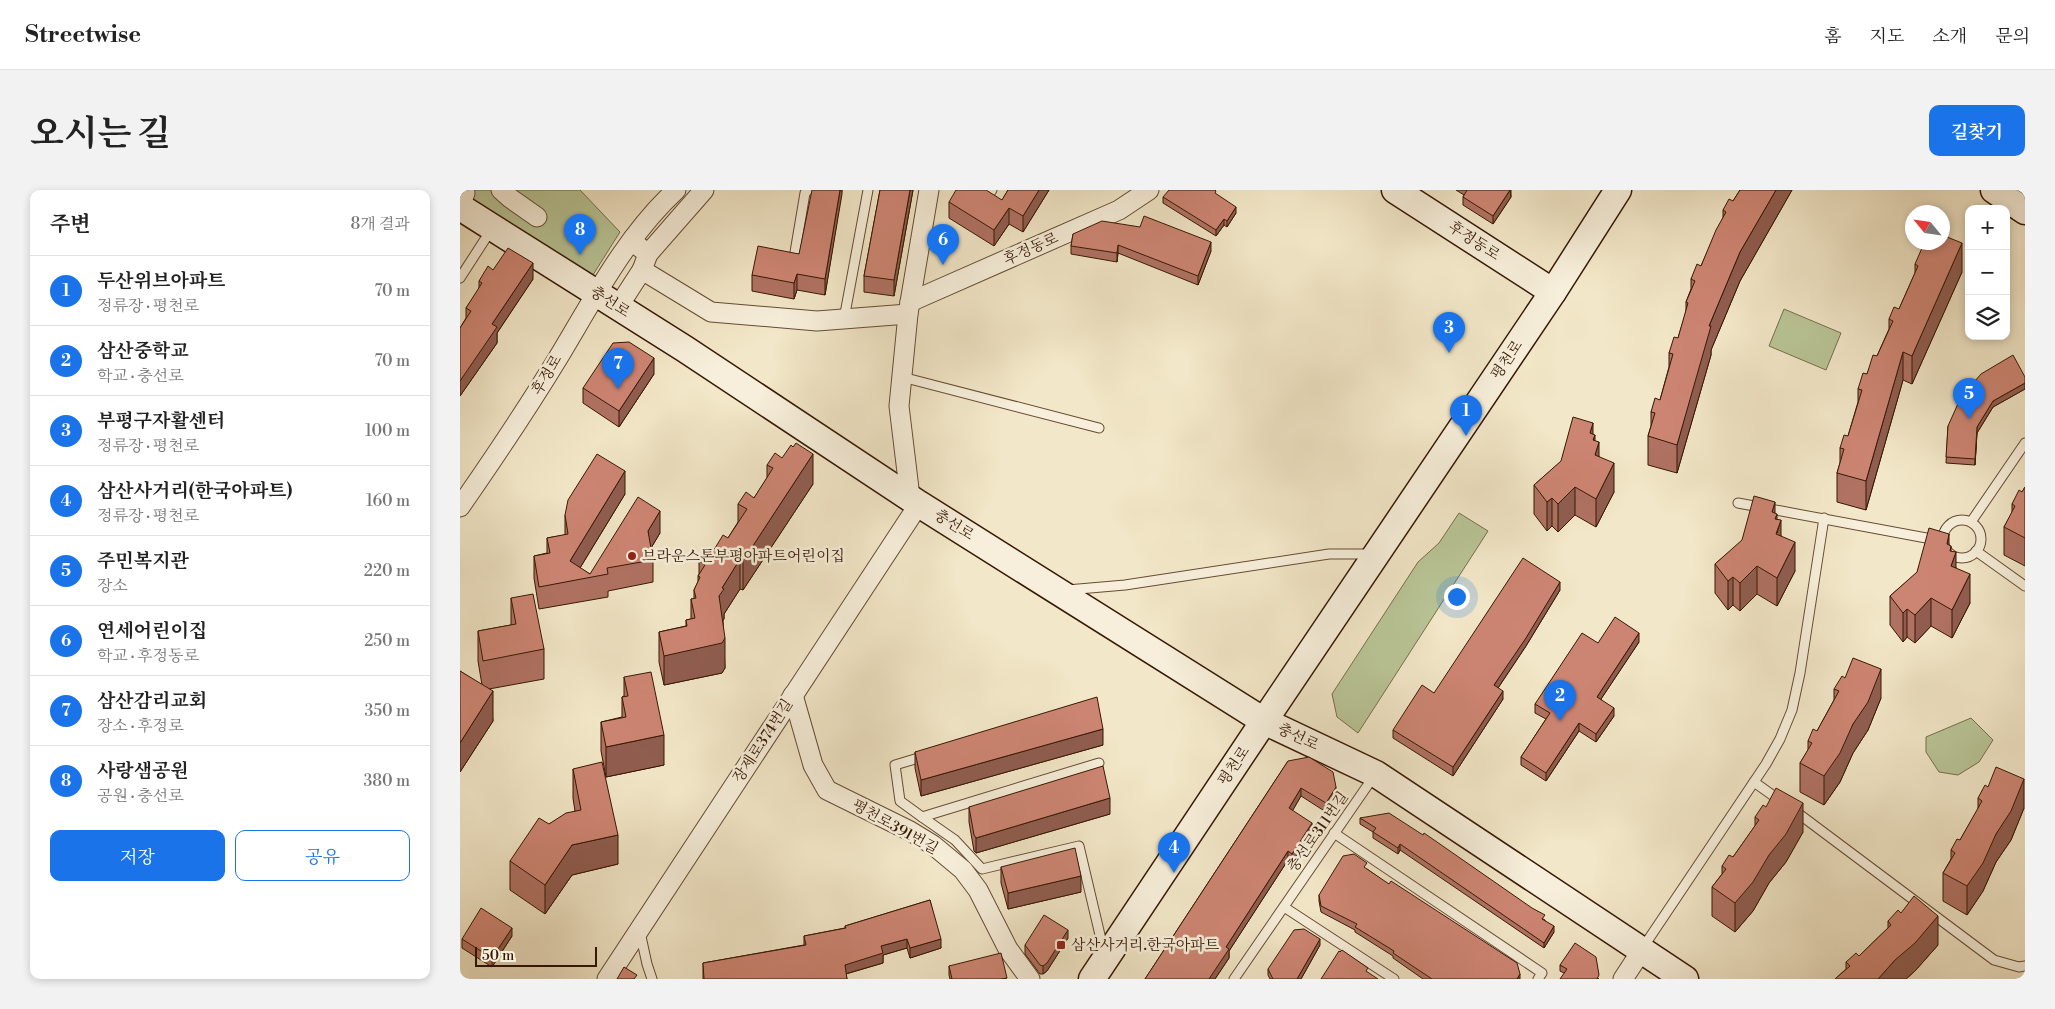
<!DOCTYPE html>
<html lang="ko">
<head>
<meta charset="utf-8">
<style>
	:root { --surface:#fff; --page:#f2f2f2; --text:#222; --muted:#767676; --line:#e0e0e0; --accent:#1a73e8 }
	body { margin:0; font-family:"Libre Bodoni","Noto Serif KR",serif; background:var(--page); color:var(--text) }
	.controls { position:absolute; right:15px; top:15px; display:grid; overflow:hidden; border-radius:10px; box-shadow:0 2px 8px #0003 }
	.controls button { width:45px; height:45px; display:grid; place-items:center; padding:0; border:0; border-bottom:1px solid var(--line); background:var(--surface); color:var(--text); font:25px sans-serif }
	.compass { position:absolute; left:1445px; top:15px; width:45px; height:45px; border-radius:50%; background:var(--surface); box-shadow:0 2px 8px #0003; rotate:299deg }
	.scale { position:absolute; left:15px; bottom:12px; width:122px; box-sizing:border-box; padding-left:5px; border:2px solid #371803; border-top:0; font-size:14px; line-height:18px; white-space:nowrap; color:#371803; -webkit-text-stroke:4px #f7efdb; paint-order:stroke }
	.you { position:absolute; left:996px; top:406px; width:18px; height:18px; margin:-12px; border:4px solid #fff; border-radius:50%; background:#1a73e8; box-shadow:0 0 0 8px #1a73e833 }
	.badge { display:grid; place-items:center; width:32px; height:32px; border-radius:50%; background:var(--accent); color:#fff; font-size:16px; font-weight:700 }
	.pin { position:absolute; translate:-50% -41px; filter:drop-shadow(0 1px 2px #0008) }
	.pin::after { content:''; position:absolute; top:26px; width:18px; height:15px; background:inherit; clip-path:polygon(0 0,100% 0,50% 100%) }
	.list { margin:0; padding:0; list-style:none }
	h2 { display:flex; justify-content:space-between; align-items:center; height:65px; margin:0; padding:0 20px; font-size:21px }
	h2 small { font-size:16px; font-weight:400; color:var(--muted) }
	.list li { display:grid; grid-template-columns:32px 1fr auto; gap:15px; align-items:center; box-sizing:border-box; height:70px; padding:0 20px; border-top:1px solid var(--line) }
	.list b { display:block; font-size:19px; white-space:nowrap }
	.list p { margin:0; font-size:16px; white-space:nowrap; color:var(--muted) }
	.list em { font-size:16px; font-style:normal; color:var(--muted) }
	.actions { display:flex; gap:10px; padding:15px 20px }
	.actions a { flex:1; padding:11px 0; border:1px solid var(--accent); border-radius:10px; text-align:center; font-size:18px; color:var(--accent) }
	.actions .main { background:var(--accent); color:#fff }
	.icon { flex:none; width:28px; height:28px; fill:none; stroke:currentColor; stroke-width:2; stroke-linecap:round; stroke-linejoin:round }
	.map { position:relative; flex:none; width:1565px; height:789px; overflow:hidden; border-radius:10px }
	header { display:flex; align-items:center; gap:30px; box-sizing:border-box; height:70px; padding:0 25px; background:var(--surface); border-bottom:1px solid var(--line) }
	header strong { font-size:24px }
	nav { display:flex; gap:28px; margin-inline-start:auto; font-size:18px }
	.intro { display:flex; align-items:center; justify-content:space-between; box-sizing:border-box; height:120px; padding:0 30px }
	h1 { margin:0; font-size:35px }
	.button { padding:12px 22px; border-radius:10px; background:var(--accent); color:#fff; font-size:18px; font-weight:700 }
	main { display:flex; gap:30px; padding:0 30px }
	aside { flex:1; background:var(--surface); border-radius:10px; box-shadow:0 2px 8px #0003 }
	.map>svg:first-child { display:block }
	.green { fill:#b9c597; stroke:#786e4d }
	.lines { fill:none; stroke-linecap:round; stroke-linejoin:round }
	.lane-casing { stroke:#664c34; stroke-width:11 }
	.street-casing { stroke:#664c34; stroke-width:21 }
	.secondary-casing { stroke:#371803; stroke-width:29 }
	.lane { stroke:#f7efdb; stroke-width:9 }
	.street { stroke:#f7efdb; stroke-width:19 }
	.secondary { stroke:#f7efdb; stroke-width:26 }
	.wall { fill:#b07263; stroke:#371803 }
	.shaded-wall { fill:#905d50; stroke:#371803 }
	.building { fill:#cd8573; stroke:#371803 }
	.poi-dot { fill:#8f2418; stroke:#f7efdb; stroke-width:2 }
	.labels { text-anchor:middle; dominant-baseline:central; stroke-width:5; stroke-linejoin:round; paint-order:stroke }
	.street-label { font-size:15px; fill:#371803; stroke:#f7efdb }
	.poi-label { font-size:15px; fill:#371803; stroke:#f7efdb; text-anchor:start }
</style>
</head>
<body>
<header>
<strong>Streetwise</strong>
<nav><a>홈</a><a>지도</a><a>소개</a><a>문의</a></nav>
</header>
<div class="intro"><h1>오시는 길</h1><a class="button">길찾기</a></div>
<main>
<aside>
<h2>주변<small>8개 결과</small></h2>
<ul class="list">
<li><span class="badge">1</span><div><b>두산위브아파트</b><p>정류장 · 평천로</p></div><em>70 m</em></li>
<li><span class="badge">2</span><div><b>삼산중학교</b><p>학교 · 충선로</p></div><em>70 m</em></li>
<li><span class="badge">3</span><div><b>부평구자활센터</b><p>정류장 · 평천로</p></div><em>100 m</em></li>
<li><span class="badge">4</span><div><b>삼산사거리(한국아파트)</b><p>정류장 · 평천로</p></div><em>160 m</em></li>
<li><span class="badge">5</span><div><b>주민복지관</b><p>장소</p></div><em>220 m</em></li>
<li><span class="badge">6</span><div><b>연세어린이집</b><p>학교 · 후정동로</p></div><em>250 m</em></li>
<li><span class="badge">7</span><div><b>삼산감리교회</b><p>장소 · 후정로</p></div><em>350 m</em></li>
<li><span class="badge">8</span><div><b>사랑샘공원</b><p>공원 · 충선로</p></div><em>380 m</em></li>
</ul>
<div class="actions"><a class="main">저장</a><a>공유</a></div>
</aside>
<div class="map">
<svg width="1565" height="789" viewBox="0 0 1565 789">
	<rect width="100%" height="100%" fill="#f2e7c8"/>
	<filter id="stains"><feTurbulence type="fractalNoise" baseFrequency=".004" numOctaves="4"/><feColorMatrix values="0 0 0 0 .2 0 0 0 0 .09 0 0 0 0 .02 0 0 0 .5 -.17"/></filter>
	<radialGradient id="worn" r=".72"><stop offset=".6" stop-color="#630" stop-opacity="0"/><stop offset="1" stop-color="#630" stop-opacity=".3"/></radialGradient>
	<g class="green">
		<path d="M0 0H120L160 42 131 88 0 4Z"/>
		<path d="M1324 119 1381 143 1366 180 1309 156Z"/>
		<path d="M999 323 1028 341 898 543 877 527 872 504 958 372 979 353Z"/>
		<path d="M1511 528 1533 550 1519 572 1498 585 1479 582 1466 562V547Z"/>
	</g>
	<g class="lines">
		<defs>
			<g id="lane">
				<path d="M519 0 528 6 532 0"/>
				<path d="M334 68 345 3 348 0"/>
				<path d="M0 88 31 40"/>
				<path d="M384 129 408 0"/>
				<path d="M442 187 639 238"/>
				<path d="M1278 313 1477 350"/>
				<circle cx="1502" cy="349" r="19"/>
				<path d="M1511 332 1565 253"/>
				<path d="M1516 361 1565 396"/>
				<path d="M607 400 665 395 869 364H912"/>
				<path d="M639 573 462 627 495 650 522 679 619 656 644 762"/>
				<path d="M1294 592 1322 612"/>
				<path d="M1335 621 1534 770 1559 777 1565 776"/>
				<path d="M462 627 440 611 435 575 465 566"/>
				<path d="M874 643 1082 783 1078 789"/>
				<path d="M824 717 934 789"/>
				<path d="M180 742 187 774 192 789"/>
				<path d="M1182 759 1306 574 1320 549 1332 520 1340 483 1364 328"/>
				<path d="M774 789 914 586"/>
			</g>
			<g id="street">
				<path d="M41 0 50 8 77 27"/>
				<path d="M0 17 5 3 4 0"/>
				<path d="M172 51 188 64 182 80 251 122 357 131 448 124"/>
				<path d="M188 64 244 0"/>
				<path d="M450 112 659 20 689 0"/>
				<path d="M158 117 182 80"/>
				<path d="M450 307 439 216 448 124 469 0"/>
				<path d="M0 317C34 268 67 219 98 168 133 110 166 46 216 0"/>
				<path d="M333 505 353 575 367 600 450 641 473 655 503 680 518 700 548 759 570 789"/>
				<path d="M147 789 459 314"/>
				<path d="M1163 789 1182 760"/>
			</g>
			<g id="secondary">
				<path d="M935 0 1093 102"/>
				<path d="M1534 0 1565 21"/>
				<path d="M0 17 225 159 459 314 804 531 916 584 1225 789"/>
				<path d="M632 789 804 531 1093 102 1158 0"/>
			</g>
		</defs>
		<use href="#lane" class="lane-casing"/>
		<use href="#street" class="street-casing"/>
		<use href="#secondary" class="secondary-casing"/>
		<use href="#lane" class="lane"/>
		<use href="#street" class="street"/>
		<use href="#secondary" class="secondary"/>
	</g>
	<g class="wall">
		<path d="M382 0 365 105 337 100 334 109 292 101V85L339 64Z"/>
		<path d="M420 0H453L434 106 404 102V86Z"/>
		<path d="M548 0H589L563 42 549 34 534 56 489 28V12L542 10Z"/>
		<path d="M996 0H1051V7L1033 34 1003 15V7L1004 5Z"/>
		<path d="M1280 0H1332L1280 91 1251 160V165L1217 283 1188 275V246L1191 236V222L1200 210 1209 177V163L1218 148 1226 122V112L1231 99V89L1241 76 1263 28V20L1273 11Z"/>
		<path d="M756 4 776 23 767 37 764 35 756 46 703 13V7Z"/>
		<path d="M613 44 751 61 738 95 658 63 657 72 611 64V56Z"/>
		<path d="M1455 74 1502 82 1452 194 1443 190 1406 320 1377 312V283L1380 273V258L1388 246 1398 212V199L1417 166 1429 139V129L1439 119 1455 83Z"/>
		<path d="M33 80 73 89 37 143V153L0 206V138L6 128V118L19 99V91Z"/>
		<path d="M194 184 159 237 123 213V198Z"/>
		<path d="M1565 187V199L1533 217 1517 243 1515 275 1486 273 1488 236Z"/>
		<path d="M1133 244 1139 267 1154 302 1136 337 1115 325 1098 342 1092 336 1087 341 1074 324V295Z"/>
		<path d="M307 275 353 294 283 400 280 399 264 424V429L263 430 265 478 262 483 204 495 199 472V442L226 436V430L231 429V409H234V400L238 392V386L239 384V371L252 363 268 348 278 332V314L294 308 307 288Z"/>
		<path d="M1565 297V376L1544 365V337L1552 323V314L1562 302Z"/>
		<path d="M165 304 120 378 130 384 200 343 191 358 193 370V392L148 401V407L79 419 74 388V366L87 363V348L105 345V325Z"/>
		<path d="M1315 323 1321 346 1335 381 1317 416 1297 404 1280 421 1273 415 1268 420 1255 403V374Z"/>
		<path d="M1489 355 1496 378 1510 413 1492 448 1471 436 1455 453 1447 447 1443 452 1430 435V406Z"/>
		<path d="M1100 400 1066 456 1038 498 1043 509 993 586 933 548V540L974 503Z"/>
		<path d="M51 408 84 459V489L29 499 33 531 0 582V481L22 495 18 471V441L51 435Z"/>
		<path d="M1179 452 1141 509 1154 526 1136 552 1119 541 1086 591 1061 575V567L1086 529 1075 523V514L1138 453Z"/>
		<path d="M164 487 204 575 146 587 141 561V532L162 527V507L164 506Z"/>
		<path d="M1374 499 1421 508 1408 540 1393 563 1380 592 1364 615 1340 602V573L1348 560V551L1357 541 1374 510Z"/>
		<path d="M643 555 461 606 455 578V562Z"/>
		<path d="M828 571 876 606 866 622 841 606 832 621 852 642 832 673 828 670 769 761V768L755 789H685Z"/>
		<path d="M113 579 158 674 112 685 85 724 50 700V671L89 634 115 621 113 608Z"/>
		<path d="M1518 608 1564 618 1551 650 1536 672 1523 701 1507 725 1483 711V683L1491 669V660L1500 650 1518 619Z"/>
		<path d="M509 617 650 624 516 663 514 661 509 632Z"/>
		<path d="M1306 617 1343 642 1326 672 1309 693 1293 721 1275 742 1252 726V697L1262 684V676L1273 667 1295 636V627Z"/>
		<path d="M900 628 1085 730V731L1094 742 1084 758 940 660 938 664 913 648V642L900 634Z"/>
		<path d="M541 677 621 702 548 719 541 693Z"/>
		<path d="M907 679 1060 789H963L933 768V766L895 742V740L861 722 859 711V705Z"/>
		<path d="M470 710 481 758 450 768 447 758 423 765V773L386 784 387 789H243V773L344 755V746L385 738V736Z"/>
		<path d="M1441 723 1478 755 1455 781 1446 789H1375L1386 779V772L1399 766 1428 738V731Z"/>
		<path d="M52 746 32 777 2 758V749Z"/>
		<path d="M608 748 587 781 583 784H580L565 764V755Z"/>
		<path d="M860 755 841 789H810L808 785V779Z"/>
		<path d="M1100 775 1139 789 1104 783 1100 781Z"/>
		<path d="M489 776 547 789H490L489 785Z"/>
	</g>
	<g class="shaded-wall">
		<path d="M380 0H382V4L365 105V89Z"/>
		<path d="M450 0H453L434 106V90Z"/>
		<path d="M579 0H589L563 42V26Z"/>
		<path d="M1050 0 1051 7 1033 34V26Z"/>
		<path d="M1316 0H1332L1280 91 1251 160V165L1217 283V255L1249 136 1280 62Z"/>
		<path d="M776 17V23L767 37V31Z"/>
		<path d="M549 18V34L534 56V40Z"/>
		<path d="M764 29V35L756 46V40Z"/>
		<path d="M751 52V61L738 95V86Z"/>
		<path d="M1502 53V82L1452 194V166Z"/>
		<path d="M658 55V63L657 72V63Z"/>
		<path d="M73 73V89L37 143V153L0 206V191L32 134Z"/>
		<path d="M337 84V100L334 109V93Z"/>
		<path d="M1443 162V190L1406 320V291Z"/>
		<path d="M194 168V184L159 237V221Z"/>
		<path d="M1565 193V199L1533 217 1517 243 1515 275 1517 237 1533 211Z"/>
		<path d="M1133 233V262L1130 243Z"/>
		<path d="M1135 245V265L1139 252V280L1135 293 1133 250Z"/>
		<path d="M353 264V294L283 400V371Z"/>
		<path d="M1154 273V302L1136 337V309Z"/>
		<path d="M165 281V304L112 391 110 371Z"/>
		<path d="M1115 297V325L1098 342V314Z"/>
		<path d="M1092 308V336L1087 341V312Z"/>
		<path d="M1315 312V341L1312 322Z"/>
		<path d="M200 321V343L188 363V341Z"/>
		<path d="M1317 324V343L1321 330V359L1316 373 1315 329Z"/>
		<path d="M1489 344V373L1487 354Z"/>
		<path d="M1335 352V381L1317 416V388Z"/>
		<path d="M1491 356V376L1496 362V391L1491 404 1490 361Z"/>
		<path d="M280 369V399L264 424V429L259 436V406L262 398Z"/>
		<path d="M1297 376V404L1280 421V393Z"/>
		<path d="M1510 384V413L1492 448V420Z"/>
		<path d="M1273 387V415L1268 420V391Z"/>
		<path d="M1100 392V400L1066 456 1034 504V495Z"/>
		<path d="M1471 408V436L1455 453V425Z"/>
		<path d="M1447 419V447L1443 452V423Z"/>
		<path d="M1179 443V452L1137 515V507Z"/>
		<path d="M265 448V478L262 483 204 495V466Z"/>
		<path d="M1421 479V508L1408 540 1393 563 1380 592 1364 615V586L1393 534Z"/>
		<path d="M33 501V531L0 582V553Z"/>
		<path d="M1043 501V509L993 586V577Z"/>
		<path d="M1154 518V526L1136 552V544Z"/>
		<path d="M1119 533V541L1086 591V583Z"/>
		<path d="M643 539V555L461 606V590Z"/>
		<path d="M204 545V575L146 587V557Z"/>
		<path d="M1564 589V618L1551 650 1536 672 1523 701 1507 725V696L1536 644Z"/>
		<path d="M876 597V606L866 622V613Z"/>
		<path d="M841 598V606L829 627V618Z"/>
		<path d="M650 608V624L516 663V648Z"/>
		<path d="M1343 613V642L1326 672 1309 693 1293 721 1275 742V713L1309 665Z"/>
		<path d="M852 633V642L832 673V664Z"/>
		<path d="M158 645V674L112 685 85 724V695L112 655Z"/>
		<path d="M940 654V660L938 664V658Z"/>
		<path d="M828 661V670L769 761V768L755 789H749L766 757Z"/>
		<path d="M621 686V702L548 719V703Z"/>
		<path d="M1478 726V755L1455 781 1446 789H1418L1435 770Z"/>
		<path d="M1094 736V742L1084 758V753Z"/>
		<path d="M52 738V746L32 777V768Z"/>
		<path d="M608 740V748L587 781 583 784V776Z"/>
		<path d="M447 749V758L423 765V773L385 784V775L421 756Z"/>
		<path d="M481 749V758L450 768V758Z"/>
		<path d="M860 749V755L841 789H837Z"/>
		<path d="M1060 784V789H1057Z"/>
	</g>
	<g class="building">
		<path d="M352 0H380L365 89 337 84 334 93 292 85 298 56 339 64Z"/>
		<path d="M420 0H450L434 90 404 86Z"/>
		<path d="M496 0H526L542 10 548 0H579L563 26 549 18 534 40 489 12Z"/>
		<path d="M709 0H755L756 1 755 3 776 17 767 31 764 29 756 40 703 7Z"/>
		<path d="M1007 0H1050L1033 26 1003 7Z"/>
		<path d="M1280 0H1316L1280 62 1249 136H1251L1217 255 1188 246 1195 223 1191 222 1195 208 1200 210 1213 164 1209 163 1214 147 1218 148 1228 113 1226 112 1235 91 1231 89 1237 74 1241 76 1256 40 1266 22 1263 20 1269 9 1273 11Z"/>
		<path d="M684 26 751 52 738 86 658 55 657 63 611 56 613 44 642 31 680 37Z"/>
		<path d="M1482 45 1502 53 1452 166 1443 162 1406 291 1377 283 1384 259 1380 258 1384 245 1388 246 1402 200 1398 199 1403 183 1407 184 1413 165 1417 166 1433 131 1429 129 1434 117 1439 119 1458 76 1455 74 1462 58 1466 60 1469 52H1482Z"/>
		<path d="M48 58 73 73 32 134 37 137 0 191V138L11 121 6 118 22 93 19 91 28 76 33 80Z"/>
		<path d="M169 152 194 168 159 221 123 198 153 153Z"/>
		<path d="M1553 165 1565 187V193L1533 211 1517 237 1515 269 1486 267 1488 236 1501 207 1521 184Z"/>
		<path d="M1113 227 1133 233 1130 243 1135 245 1133 250 1139 252 1135 265 1154 273 1136 309 1115 297 1098 314 1092 308 1087 312 1074 295 1101 271Z"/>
		<path d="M336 253 353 264 283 371 280 369 262 398 264 399 259 406 265 448 262 453 204 466 199 442 227 436 226 430 235 428 231 409 236 408 234 400 240 387 238 386 245 375 239 371 246 359 252 363 263 345 268 348 287 319 278 314 286 302 294 308 313 278 307 275 315 263 322 268 331 255 333 257Z"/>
		<path d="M137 264 165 281 110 371 130 384 178 307 200 321 188 341 193 370 147 378 148 384 79 397 74 366 90 363 87 348 108 344 105 325 108 310Z"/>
		<path d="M1565 297V348L1544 337 1555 316 1552 314 1559 300 1562 302Z"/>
		<path d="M1294 306 1315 312 1312 322 1317 324 1315 329 1321 330 1316 344 1335 352 1317 388 1297 376 1280 393 1273 387 1268 391 1255 374 1282 350Z"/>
		<path d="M1469 338 1489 344 1487 354 1491 356 1490 361 1496 362 1491 376 1510 384 1492 420 1471 408 1455 425 1447 419 1443 423 1430 406 1457 382Z"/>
		<path d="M1063 368 1100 392 1066 448 1034 495 1043 501 993 577 933 540 962 495 974 503Z"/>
		<path d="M73 404 84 459 23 471 18 441 56 434 51 408Z"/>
		<path d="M1155 427 1179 443 1137 507 1154 518 1136 544 1119 533 1086 583 1061 567 1090 523 1075 514 1122 443 1138 453Z"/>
		<path d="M1393 468 1421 479 1408 512 1393 534 1380 563 1364 586 1340 573 1352 553 1348 551 1353 539 1357 541 1379 501 1374 499 1382 486 1385 488Z"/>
		<path d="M0 481 33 501 0 553Z"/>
		<path d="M191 482 204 545 146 557 141 532 166 527 162 507 168 506 164 487Z"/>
		<path d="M637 507 643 539 461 590 455 562Z"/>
		<path d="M849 567 873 582 876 597 866 613 841 598 829 618 852 633 832 664 828 661 766 757 769 759 749 789H685L828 571Z"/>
		<path d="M142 572 158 645 112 655 85 695 50 671 79 628 89 634 106 623 121 620 113 579Z"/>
		<path d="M643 576 650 608 516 648 514 645 509 617Z"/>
		<path d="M1536 577 1564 589 1551 621 1536 644 1523 673 1507 696 1483 683 1495 663 1491 660 1497 649 1500 650 1522 611 1518 608 1525 595 1528 597Z"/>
		<path d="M1316 598 1343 613 1326 644 1309 665 1293 692 1275 713 1252 697 1266 679 1262 676 1269 665 1273 667 1299 630 1295 627 1303 615 1306 617Z"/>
		<path d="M929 623 963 645 964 643 1072 718 1085 725 1082 729 1094 736 1084 753 940 654 938 658 913 642 916 638 900 628Z"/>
		<path d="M615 658 621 686 548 703 541 677Z"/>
		<path d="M894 664 907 673 904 677 929 694 931 691 1057 773 1060 784 1057 789H972L933 763 934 761 895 737 897 734 861 716 859 705 883 666Z"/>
		<path d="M1454 706 1478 726 1455 753 1435 770 1418 789H1375L1390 776 1386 772 1396 763 1399 766 1431 735 1428 731 1438 720 1441 723Z"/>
		<path d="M470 710 481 749 450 758 447 749 421 756 423 763 385 775 387 789H244L243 773 346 755 344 746 386 738 385 736Z"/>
		<path d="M21 718 52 738 32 768 2 749Z"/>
		<path d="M584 725 608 740 587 773 583 776 580 775 565 755Z"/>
		<path d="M844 739 860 749 837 789H813L808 779 834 740Z"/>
		<path d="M1115 753 1136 767 1139 785 1137 789H1100L1107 779 1100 775Z"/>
		<path d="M882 760 908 778 906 781 918 789H861L879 761 880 762Z"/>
		<path d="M541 763 547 788 541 789H492L489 776Z"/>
		<path d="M164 777 177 785 174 789H157Z"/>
	</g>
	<g class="poi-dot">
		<circle cx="172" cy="366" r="5"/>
		<rect x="596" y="750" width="10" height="10" rx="2.5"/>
	</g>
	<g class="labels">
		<g class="street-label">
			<text transform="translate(1014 51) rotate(33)">후정동로</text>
			<text transform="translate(571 59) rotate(-24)">후정동로</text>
			<text transform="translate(150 112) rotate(33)">충선로</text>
			<text transform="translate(1047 170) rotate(-56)">평천로</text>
			<text transform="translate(87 185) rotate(-59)">후정로</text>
			<text transform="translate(494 335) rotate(32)">충선로</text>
			<text transform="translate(838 547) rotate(25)">충선로</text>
			<text transform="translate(303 551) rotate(-57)">장제로374번길</text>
			<text transform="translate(774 576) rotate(-56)">평천로</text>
			<text transform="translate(435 637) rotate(29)">평천로391번길</text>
			<text transform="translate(858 642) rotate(-55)">충선로311번길</text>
		</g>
		<g class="poi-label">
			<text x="182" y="366">브라운스톤부평아파트어린이집</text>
			<text x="611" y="755">삼산사거리.한국아파트</text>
		</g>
	</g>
	<rect width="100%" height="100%" filter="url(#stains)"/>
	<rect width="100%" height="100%" fill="url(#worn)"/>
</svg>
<div class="controls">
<button>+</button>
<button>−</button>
<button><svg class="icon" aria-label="layers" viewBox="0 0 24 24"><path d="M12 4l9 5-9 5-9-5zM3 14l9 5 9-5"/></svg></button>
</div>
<svg class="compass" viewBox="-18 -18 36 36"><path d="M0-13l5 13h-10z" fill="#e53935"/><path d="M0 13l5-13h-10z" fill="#767676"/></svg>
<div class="scale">50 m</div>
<div class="you"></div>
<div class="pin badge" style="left:1006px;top:246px">1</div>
<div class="pin badge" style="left:1100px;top:531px">2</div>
<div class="pin badge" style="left:989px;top:163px">3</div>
<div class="pin badge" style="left:714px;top:683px">4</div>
<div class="pin badge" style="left:1509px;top:229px">5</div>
<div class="pin badge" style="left:483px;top:75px">6</div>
<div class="pin badge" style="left:158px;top:199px">7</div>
<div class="pin badge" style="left:120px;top:65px">8</div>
</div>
</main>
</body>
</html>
